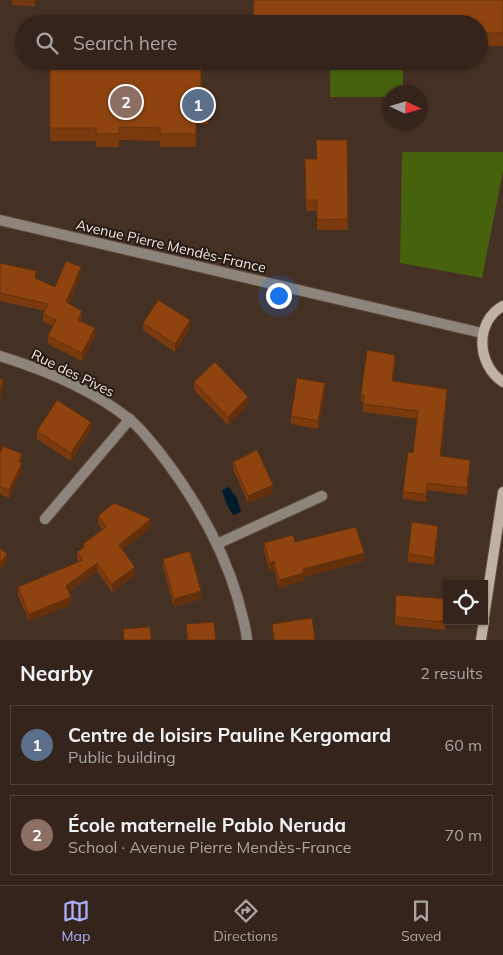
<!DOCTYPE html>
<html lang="en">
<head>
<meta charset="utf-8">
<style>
	:root { --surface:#34241b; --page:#3f3028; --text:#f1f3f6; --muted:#a9a4a3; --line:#4e413a; --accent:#aab0fb }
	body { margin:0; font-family:Mulish,sans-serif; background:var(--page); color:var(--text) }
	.controls { position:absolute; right:15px; bottom:15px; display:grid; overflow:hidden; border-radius:0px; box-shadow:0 1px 4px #0004 }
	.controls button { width:45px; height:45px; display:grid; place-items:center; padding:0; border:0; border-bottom:1px solid var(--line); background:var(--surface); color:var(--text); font:25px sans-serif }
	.compass { position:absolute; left:383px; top:85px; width:45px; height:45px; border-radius:50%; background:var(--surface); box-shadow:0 1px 4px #0004; rotate:94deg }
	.you { position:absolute; left:278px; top:295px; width:18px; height:18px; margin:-12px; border:4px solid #fff; border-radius:50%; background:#1a73e8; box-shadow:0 0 0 8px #1a73e833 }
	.badge { display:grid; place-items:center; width:32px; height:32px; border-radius:50%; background:var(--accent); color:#fff; font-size:16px; font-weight:700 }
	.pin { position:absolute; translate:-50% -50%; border:2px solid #fff; box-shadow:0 1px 5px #0006 }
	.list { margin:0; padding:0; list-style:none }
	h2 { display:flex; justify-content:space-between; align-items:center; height:65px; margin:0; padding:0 20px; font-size:21px }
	h2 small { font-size:16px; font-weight:400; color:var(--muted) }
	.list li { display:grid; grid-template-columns:32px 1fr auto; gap:15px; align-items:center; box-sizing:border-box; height:80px; margin:0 10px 10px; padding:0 10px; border:1px solid var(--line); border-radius:0px }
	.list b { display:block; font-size:19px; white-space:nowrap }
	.list p { margin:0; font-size:16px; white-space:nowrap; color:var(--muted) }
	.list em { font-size:16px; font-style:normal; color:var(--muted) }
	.icon { flex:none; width:28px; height:28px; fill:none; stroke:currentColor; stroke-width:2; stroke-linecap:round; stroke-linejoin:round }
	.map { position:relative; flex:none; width:503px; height:640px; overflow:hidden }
	.search { position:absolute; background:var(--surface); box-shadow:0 1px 4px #0004; left:15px; right:15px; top:15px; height:55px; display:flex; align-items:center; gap:12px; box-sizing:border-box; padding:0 18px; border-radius:28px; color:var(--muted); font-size:19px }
	.sheet { height:245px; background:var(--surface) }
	nav { display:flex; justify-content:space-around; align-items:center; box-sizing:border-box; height:70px; border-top:1px solid var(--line); background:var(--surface); font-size:14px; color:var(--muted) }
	nav a { display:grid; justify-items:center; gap:2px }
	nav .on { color:var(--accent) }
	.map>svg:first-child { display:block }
	.green { fill:#46620d }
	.water { fill:#001c2c }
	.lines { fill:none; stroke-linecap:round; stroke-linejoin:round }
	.street-casing { stroke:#614d42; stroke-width:12 }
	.secondary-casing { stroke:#614d42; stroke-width:12 }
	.street { stroke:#8d857c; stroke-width:10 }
	.secondary { stroke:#bfb1a3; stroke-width:10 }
	.wall { fill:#7b3a0e }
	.shaded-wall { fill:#64300b }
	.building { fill:#8f4410; stroke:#64300b }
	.labels { text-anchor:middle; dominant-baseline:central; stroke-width:4; stroke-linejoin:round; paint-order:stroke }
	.street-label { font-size:14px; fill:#f6e7e0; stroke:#241b15 }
</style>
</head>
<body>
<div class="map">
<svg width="503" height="640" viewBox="0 0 503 640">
	<rect width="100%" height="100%" fill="#453024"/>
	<g class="green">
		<path d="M330 61H403V92H390V97H330Z"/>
		<path d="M402 152H503V171L482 278 400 263Z"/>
	</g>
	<path class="water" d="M229 487 237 498 241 512 233 515 227 505 222 490Z"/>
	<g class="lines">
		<defs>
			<g id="street">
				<path d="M0 220 482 333"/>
				<path d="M0 356C45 370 92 389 129 419 141 428 150 441 160 453 194 497 222 545 238 599 241 613 246 626 247 640"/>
				<path d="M45 519 130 419"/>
				<path d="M217 544 322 496"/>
			</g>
			<g id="secondary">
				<path d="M503 306C474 322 477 365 503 382"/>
				<path d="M484 617 503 492"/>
				<path d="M481 640 484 621"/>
			</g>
		</defs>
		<use href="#street" class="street-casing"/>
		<use href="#secondary" class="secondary-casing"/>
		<use href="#street" class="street"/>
		<use href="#secondary" class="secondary"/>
	</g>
	<g class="wall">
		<path d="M12 0H35V6L12 5Z"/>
		<path d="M503 0V46H479V24H253Z"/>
		<path d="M265 61H326V62Z"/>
		<path d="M50 63 143 64 201 88H208V124H196V147H160V141L119 140V147H96V141H50Z"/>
		<path d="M347 140 348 230H317V211H306L305 159H316Z"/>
		<path d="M0 263 55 287 81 275 69 304 82 318 81 321 95 336 82 361 48 344V336L53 326 43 322V314L45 311 0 301Z"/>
		<path d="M143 323 190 328 175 352 143 330Z"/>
		<path d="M395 362 393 381 447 396 441 456 470 468 467 495 427 490 426 502 403 499V492L413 453 417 419 363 412V402H361V394Z"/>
		<path d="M194 382 248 405 228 425 194 390Z"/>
		<path d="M325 391 318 429 291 424V416Z"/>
		<path d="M91 430 71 461 37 439V431Z"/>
		<path d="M0 453 22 462V471L9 498 0 494Z"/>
		<path d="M233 462 273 493 248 503 233 469Z"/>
		<path d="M98 516 151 527 122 550 135 575 112 592 97 571 69 592 71 605 29 621 18 595V587L79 562 77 560V552L83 548V544L102 530 98 523Z"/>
		<path d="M438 534 434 565 408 562V554Z"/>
		<path d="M295 542 364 561 304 577V581L279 588 274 569 270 571 264 551V543Z"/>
		<path d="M163 559 201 599 174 607 163 567Z"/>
		<path d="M447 599 445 630 395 625V617Z"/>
		<path d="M186 624 216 640H187Z"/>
	</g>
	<g class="shaded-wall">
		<path d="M81 267V275L66 310V302Z"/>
		<path d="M82 311V318L78 327V320Z"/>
		<path d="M190 320V328L175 352V344Z"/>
		<path d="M95 328V336L82 361V353Z"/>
		<path d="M395 355V362L392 389V381Z"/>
		<path d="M3 379V387L0 401V393Z"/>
		<path d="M325 383V391L318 429V421Z"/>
		<path d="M447 389V396L440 464V456Z"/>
		<path d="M248 397V405L228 425V417Z"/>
		<path d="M91 422V430L71 461V453Z"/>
		<path d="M22 454V462L20 467 22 463V471L9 498V490Z"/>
		<path d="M470 460V468L467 495V488Z"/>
		<path d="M427 483V490L426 502V494Z"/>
		<path d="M273 485V493L248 503V496Z"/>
		<path d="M151 519V527L119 552V545Z"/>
		<path d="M438 526V534L434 565V558Z"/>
		<path d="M364 553V561L304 577V581L279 588V580L303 569Z"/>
		<path d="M7 554V562L0 570V563Z"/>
		<path d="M274 561V569L270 571V563Z"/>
		<path d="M97 563V571L66 594V586Z"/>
		<path d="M135 567V575L112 592V584Z"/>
		<path d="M201 591V599L174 607V599Z"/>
		<path d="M71 597V605L29 621V614Z"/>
	</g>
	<g class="building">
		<path d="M12 0H35V2L12 1Z"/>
		<path d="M254 0H503V33H479V24H359V20H327L326 24H253Z"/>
		<path d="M72 61H143V64H201V88H208V112L196 111V134H160V128L119 127V134H96V128H50V63L72 64Z"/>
		<path d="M316 140H347L348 219 317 220V200H306L305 159H317Z"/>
		<path d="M66 261 81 267 66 302 82 311 78 320 95 328 82 353 48 336 56 320 43 314 48 304 0 293V263L36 271 35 278 55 287Z"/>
		<path d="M158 300 190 320 175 344 143 323Z"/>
		<path d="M367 350 395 355 392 381 447 389 440 456 470 460 467 488 427 483 426 494 403 492 408 452 413 453 418 411 363 404 364 395 361 394Z"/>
		<path d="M215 362 248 397 228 417 194 382Z"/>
		<path d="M297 378 325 383 318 421 291 416Z"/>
		<path d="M0 379H3L0 393Z"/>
		<path d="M57 400 91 422 71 453 37 431Z"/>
		<path d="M3 446 22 454 19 462 22 463 9 490 0 486V453Z"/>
		<path d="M257 450 273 485 248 496 233 462Z"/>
		<path d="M114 503 151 519 119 545 135 567 112 584 97 563 66 586 71 597 29 614 18 587 83 560 77 552 85 547 83 544 106 527 98 516Z"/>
		<path d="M412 522 438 526 434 558 408 554Z"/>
		<path d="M356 527 364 553 303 569 304 573 279 580 274 561 270 563 264 543 293 535 295 542Z"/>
		<path d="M0 548 7 554 0 563Z"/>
		<path d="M190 551 201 591 174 599 163 559Z"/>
		<path d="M396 595 447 599 445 622 395 617Z"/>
		<path d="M312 618 315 640H274L272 624Z"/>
		<path d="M214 622 216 640H188L186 624Z"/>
		<path d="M150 627 151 640H124L123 629Z"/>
	</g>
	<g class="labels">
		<g class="street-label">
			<text transform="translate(171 246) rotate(13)">Avenue Pierre Mendès-France</text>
			<text transform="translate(73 373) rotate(26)">Rue des Pives</text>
		</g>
	</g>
</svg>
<div class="controls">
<button><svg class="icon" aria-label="locate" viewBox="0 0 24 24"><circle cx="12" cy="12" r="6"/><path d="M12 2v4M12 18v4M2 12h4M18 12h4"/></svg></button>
</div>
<svg class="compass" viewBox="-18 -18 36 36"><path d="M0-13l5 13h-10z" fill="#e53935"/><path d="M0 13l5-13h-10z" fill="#a9a4a3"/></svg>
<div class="you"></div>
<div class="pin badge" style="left:198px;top:105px;background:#5c6f8a">1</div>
<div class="pin badge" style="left:126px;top:102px;background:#8d6e63">2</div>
<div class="search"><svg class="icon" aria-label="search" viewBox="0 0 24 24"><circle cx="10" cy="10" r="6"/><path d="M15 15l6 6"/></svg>Search here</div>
</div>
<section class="sheet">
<h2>Nearby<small>2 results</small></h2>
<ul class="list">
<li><span class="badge" style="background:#5c6f8a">1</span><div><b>Centre de loisirs Pauline Kergomard</b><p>Public building</p></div><em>60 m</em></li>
<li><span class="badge" style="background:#8d6e63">2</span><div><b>École maternelle Pablo Neruda</b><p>School · Avenue Pierre Mendès-France</p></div><em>70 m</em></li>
</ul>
</section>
<nav>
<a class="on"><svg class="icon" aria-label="map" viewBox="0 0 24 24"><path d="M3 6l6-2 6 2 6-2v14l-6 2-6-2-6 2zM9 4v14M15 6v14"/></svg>Map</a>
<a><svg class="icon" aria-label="directions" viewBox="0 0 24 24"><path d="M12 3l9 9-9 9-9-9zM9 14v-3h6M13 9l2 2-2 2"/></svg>Directions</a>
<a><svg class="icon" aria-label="saved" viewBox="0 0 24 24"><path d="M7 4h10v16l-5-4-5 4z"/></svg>Saved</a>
</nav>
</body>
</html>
